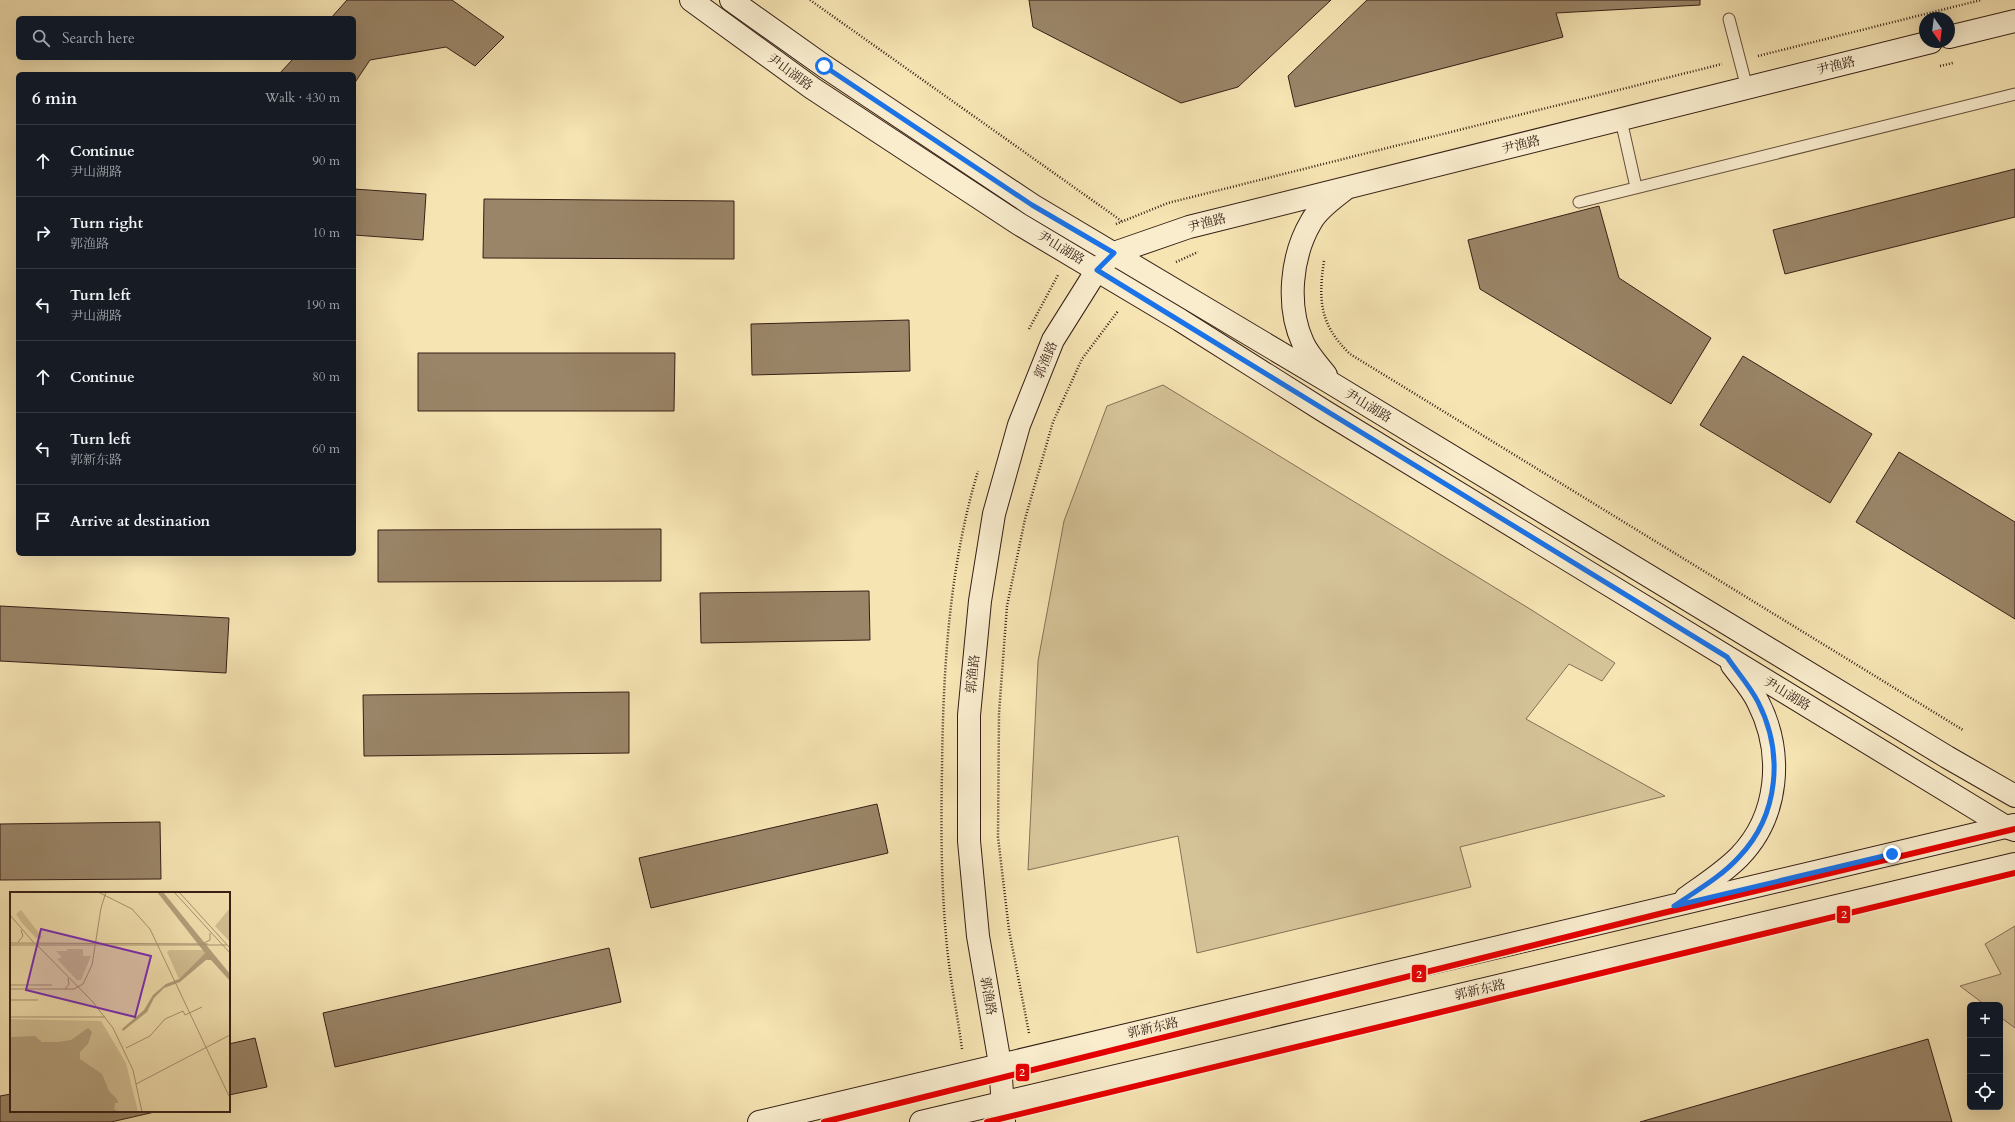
<!DOCTYPE html>
<html lang="en">
<head>
<meta charset="utf-8">
<style>
	:root { --surface:#171b24; --page:#242831; --text:#f1f3f6; --muted:#9ea1a6; --line:#363941 }
	body { margin:0; font-family:Cardo,"Noto Serif SC",serif; background:var(--page); color:var(--text) }
	.controls { position:absolute; right:12px; bottom:12px; display:grid; overflow:hidden; border-radius:6px; box-shadow:0 4px 16px #0002 }
	.controls button { width:36px; height:36px; display:grid; place-items:center; padding:0; border:0; border-bottom:1px solid var(--line); background:var(--surface); color:var(--text); font:20px sans-serif }
	.compass { position:absolute; left:1919px; top:12px; width:36px; height:36px; border-radius:50%; background:var(--surface); box-shadow:0 4px 16px #0002; rotate:166deg }
	.stop { position:absolute; width:12px; height:12px; margin:-9px; border:3px solid #1a73e8; border-radius:50%; background:#fff }
	.stop.end { background:#1a73e8; border-color:#fff; box-shadow:0 1px 4px #0008 }
	.list { margin:0; padding:0; list-style:none }
	h2 { display:flex; justify-content:space-between; align-items:center; height:52px; margin:0; padding:0 16px; font-size:17px }
	h2 small { font-size:13px; font-weight:400; color:var(--muted) }
	.list li { display:grid; grid-template-columns:26px 1fr auto; gap:12px; align-items:center; box-sizing:border-box; height:72px; padding:0 16px; border-top:1px solid var(--line) }
	.list b { display:block; font-size:15px; white-space:nowrap }
	.list p { margin:0; font-size:13px; white-space:nowrap; color:var(--muted) }
	.list em { font-size:13px; font-style:normal; color:var(--muted) }
	.icon { flex:none; width:22px; height:22px; fill:none; stroke:currentColor; stroke-width:2; stroke-linecap:round; stroke-linejoin:round }
	.map { position:relative; flex:none; width:2015px; height:1122px; overflow:hidden }
	.search { position:absolute; background:var(--surface); box-shadow:0 4px 16px #0002; left:16px; top:16px; width:340px; height:44px; display:flex; align-items:center; gap:10px; box-sizing:border-box; padding:0 14px; border-radius:6px; color:var(--muted); font-size:15px }
	.panel { position:absolute; background:var(--surface); box-shadow:0 4px 16px #0002; left:16px; top:72px; width:340px; height:484px; border-radius:6px }
	.map>svg:first-child { display:block }
	.green { fill:#d5c398; stroke:#867157 }
	.building { fill:#9a8568; stroke:#361f16 }
	.lines { fill:none; stroke-linecap:round; stroke-linejoin:round }
	.lane-casing { stroke:#66503d; stroke-width:13 }
	.secondary-casing { stroke:#361f16; stroke-width:24 }
	.path { stroke:#361f16; stroke-width:2.5; stroke-dasharray:1 2; stroke-linecap:butt }
	.lane { stroke:#f9edce; stroke-width:11 }
	.secondary { stroke:#f9edce; stroke-width:22 }
	.metro-1-casing { stroke:#f9edce; stroke-width:9 }
	.metro-1 { stroke:#e60000; stroke-width:6 }
	.route { stroke:#1a73e8; stroke-width:5 }
	.labels { text-anchor:middle; dominant-baseline:central; stroke-width:3; stroke-linejoin:round; paint-order:stroke }
	.street-label { font-size:13px; fill:#361f16; stroke:#f9edce }
	.inset-road { fill:none; stroke:#a99574; stroke-width:1 }
	.view { fill:#7b2cbf; fill-opacity:0.15; stroke:#7b2cbf; stroke-width:2 }
	.inset-edge { fill:none; stroke:#361f16; stroke-width:2 }
	.line-badge { stroke:#f9edce; stroke-width:1.5 }
	.badge-label { font-size:11px; text-anchor:middle; font-weight:bold; fill:#fff }
</style>
</head>
<body>
<div class="map">
<svg width="2015" height="1122" viewBox="0 0 2015 1122">
	<rect width="100%" height="100%" fill="#f6e4b3"/>
	<filter id="stains"><feTurbulence type="fractalNoise" baseFrequency=".005" numOctaves="4"/><feColorMatrix values="0 0 0 0 .2 0 0 0 0 .09 0 0 0 0 .02 0 0 0 .5 -.17"/></filter>
	<radialGradient id="worn" r=".72"><stop offset=".6" stop-color="#630" stop-opacity="0"/><stop offset="1" stop-color="#630" stop-opacity=".3"/></radialGradient>
	<g class="green">
		<path d="M1163 385 1530 609 1615 663 1602 681 1569 664 1526 719 1665 796 1460 847 1471 887 1197 953 1178 836 1028 870 1038 661 1064 521 1107 406Z"/>
		<path d="M2015 926V1028L2000 1017V1005H1985L1960 986 2001 974 1985 944Z"/>
	</g>
	<g class="building">
		<path d="M347 0H452L504 37 475 66 446 47 370 60 354 84V74H279L294 58H354V18H331Z"/>
		<path d="M1029 0H1331L1238 87 1181 103 1033 27Z"/>
		<path d="M1367 0H1700V5L1556 13 1563 37 1295 107 1288 76Z"/>
		<path d="M2015 169V217L1785 274 1773 230Z"/>
		<path d="M354 189 426 194 423 240 354 235Z"/>
		<path d="M484 199 734 201V259L483 258Z"/>
		<path d="M1599 206 1619 278 1711 338 1671 404 1480 289 1468 240Z"/>
		<path d="M909 320 910 371 752 375 751 324Z"/>
		<path d="M418 353H675L674 411H418Z"/>
		<path d="M1743 356 1872 434 1830 503 1700 425Z"/>
		<path d="M1899 452 2015 522V619L1856 522Z"/>
		<path d="M661 529V581L378 582V530Z"/>
		<path d="M869 591 870 640 701 643 700 593Z"/>
		<path d="M0 606 229 618 226 673 0 661Z"/>
		<path d="M629 692V753L364 756 363 695Z"/>
		<path d="M877 804 888 853 651 908 639 858Z"/>
		<path d="M160 822 161 879 0 880V824Z"/>
		<path d="M609 948 621 1002 335 1067 323 1013Z"/>
		<path d="M255 1038 267 1087 229 1095V1044Z"/>
		<path d="M1928 1039 1952 1122H1640Z"/>
		<path d="M11 1094V1111H159L111 1122H0V1096Z"/>
	</g>
	<g class="lines">
		<defs>
			<g id="lane">
				<path d="M1729 19 1747 88"/>
				<path d="M1621 120 1636 187"/>
				<path d="M1579 202 2015 94"/>
			</g>
			<g id="secondary">
				<path d="M691 0 812 88 1019 224 1180 320 1324 411 2006 827 2015 830"/>
				<path d="M731 0 824 66 1032 205 1331 383 1947 757 2015 796"/>
				<path d="M1949 37 2015 21"/>
				<path d="M1326 375C1318 365 1308 354 1303 343 1286 306 1291 256 1311 222 1318 209 1333 199 1344 190"/>
				<path d="M1686 898C1704 885 1723 873 1739 857 1779 816 1784 753 1758 702 1752 689 1741 677 1732 665"/>
				<path d="M759 1122 2014 825"/>
				<path d="M921 1122 2015 864"/>
				<path d="M1004 1122 1000 1064 978 936 969 841V715L980 601 994 514 1019 425 1053 340 1097 270 1114 253 1189 227 1931 42"/>
			</g>
		</defs>
		<use href="#lane" class="lane-casing"/>
		<use href="#secondary" class="secondary-casing"/>
		<g class="path">
			<path d="M810 0 1123 222"/>
			<path d="M1758 56 1981 0"/>
			<path d="M1940 66 1953 63"/>
			<path d="M1116 224 1168 203 1722 64"/>
			<path d="M1324 261C1318 301 1320 325 1350 354L1963 730"/>
			<path d="M1176 262 1198 252"/>
			<path d="M1029 329 1058 275"/>
			<path d="M1029 1033 1009 930 998 837 999 713 1007 606 1025 519 1053 422 1082 359 1118 311"/>
			<path d="M962 1049C957 1012 949 974 946 936 941 880 941 825 942 770 943 670 949 567 978 471"/>
		</g>
		<use href="#lane" class="lane"/>
		<use href="#secondary" class="secondary"/>
		<defs>
			<g id="metro-1">
				<path d="M824 1122 1663 913 2015 829"/>
				<path d="M987 1122 2015 873"/>
			</g>
		</defs>
		<use href="#metro-1" class="metro-1-casing"/>
		<use href="#metro-1" class="metro-1"/>
	</g>
	<g class="lines">
		<path class="route" d="M824 66 1032 205 1114 253 1097 270 1727 657C1737 672 1750 686 1758 702 1784 753 1779 815 1739 857 1721 877 1696 891 1674 906L1892 854"/>
	</g>
	<g class="labels">
		<g class="street-label">
			<text transform="translate(1836 66) rotate(-14)">尹渔路</text>
			<text transform="translate(790 72) rotate(36)">尹山湖路</text>
			<text transform="translate(1521 145) rotate(-14)">尹渔路</text>
			<text transform="translate(1207 223) rotate(-15)">尹渔路</text>
			<text transform="translate(1061 248) rotate(31)">尹山湖路</text>
			<text transform="translate(1046 360) rotate(-67)">郭渔路</text>
			<text transform="translate(1368 406) rotate(31)">尹山湖路</text>
			<text transform="translate(973 674) rotate(-84)">郭渔路</text>
			<text transform="translate(1787 694) rotate(31)">尹山湖路</text>
			<text transform="translate(1480 990) rotate(-13)">郭新东路</text>
			<text transform="translate(988 996) rotate(80)">郭渔路</text>
			<text transform="translate(1153 1028) rotate(-13)">郭新东路</text>
		</g>
	</g>
	<g transform="translate(10 892)">
		<rect width="220" height="220" fill="#f6e4b3"/>
		<path d="M220 16V50L205 34ZM11 18 32 45 30 47 26 46 12 31 6 22ZM57 57H73V64H81L71 88H67L47 67 52 65 46 59H57ZM159 58H193L195 61 169 87 157 60ZM0 127 91 129 116 171 128 220H0Z" fill="#d5c398"/>
		<path d="M147 0H153L220 82V89L201 68H196L170 90 154 96 144 106 137 120 113 139 112 137 134 118 143 103 156 92 169 87 195 61ZM78 136 82 140 78 152 70 160V167L92 182 99 199 107 207 108 211H105L104 217 109 220H0V145L25 144 32 150H48L61 148Z" fill="#b5a17e"/>
		<path class="inset-road" d="M88 0 122 17 140 37 220 206M164 0 220 61M169 0 220 56M0 23 24 51M8 50 13 44 11 38M0 51 198 52M194 51 200 48V41M0 53H217M27 53 82 109 103 136 123 178 132 220M0 93H42M0 97H64L73 92 82 73 91 16 96 0M55 97 59 92 58 86M0 108H28M0 125H95M116 156 140 144 155 127 173 119 175 123 192 115M126 192 220 143"/>
		<path class="view" d="M31 37 141 64 125 125 16 98Z"/>
		<rect width="220" height="220" class="inset-edge"/>
	</g>
	<g class="line-badge">
		<rect x="1836" y="905" width="15" height="19" rx="4" fill="#e60000"/>
		<rect x="1411" y="964" width="16" height="19" rx="4" fill="#e60000"/>
		<rect x="1015" y="1063" width="15" height="19" rx="4" fill="#e60000"/>
	</g>
	<g class="badge-label">
		<text x="1844" y="918">2</text>
		<text x="1419" y="978">2</text>
		<text x="1022" y="1076">2</text>
	</g>
	<rect width="100%" height="100%" filter="url(#stains)"/>
	<rect width="100%" height="100%" fill="url(#worn)"/>
</svg>
<div class="controls">
<button>+</button>
<button>−</button>
<button><svg class="icon" aria-label="locate" viewBox="0 0 24 24"><circle cx="12" cy="12" r="6"/><path d="M12 2v4M12 18v4M2 12h4M18 12h4"/></svg></button>
</div>
<svg class="compass" viewBox="-18 -18 36 36"><path d="M0-13l5 13h-10z" fill="#e53935"/><path d="M0 13l5-13h-10z" fill="#9ea1a6"/></svg>
<div class="stop" style="left:824px;top:66px"></div>
<div class="stop end" style="left:1892px;top:854px"></div>
<div class="search"><svg class="icon" aria-label="search" viewBox="0 0 24 24"><circle cx="10" cy="10" r="6"/><path d="M15 15l6 6"/></svg>Search here</div>
<section class="panel">
<h2>6 min<small>Walk · 430 m</small></h2>
<ul class="list">
<li><svg class="icon" aria-label="ahead" viewBox="0 0 24 24"><path d="M12 20V5M6 11l6-6 6 6"/></svg><div><b>Continue</b><p>尹山湖路</p></div><em>90 m</em></li>
<li><svg class="icon" aria-label="right" viewBox="0 0 24 24"><path d="M7 20v-9h11M14 6l5 5-5 5"/></svg><div><b>Turn right</b><p>郭渔路</p></div><em>10 m</em></li>
<li><svg class="icon" aria-label="left" viewBox="0 0 24 24"><path d="M17 20v-9H6M10 6l-5 5 5 5"/></svg><div><b>Turn left</b><p>尹山湖路</p></div><em>190 m</em></li>
<li><svg class="icon" aria-label="ahead" viewBox="0 0 24 24"><path d="M12 20V5M6 11l6-6 6 6"/></svg><div><b>Continue</b></div><em>80 m</em></li>
<li><svg class="icon" aria-label="left" viewBox="0 0 24 24"><path d="M17 20v-9H6M10 6l-5 5 5 5"/></svg><div><b>Turn left</b><p>郭新东路</p></div><em>60 m</em></li>
<li><svg class="icon" aria-label="arrive" viewBox="0 0 24 24"><path d="M6 21V4h12l-3 4 3 4H6"/></svg><div><b>Arrive at destination</b></div></li>
</ul>
</section>
</div>
</body>
</html>
